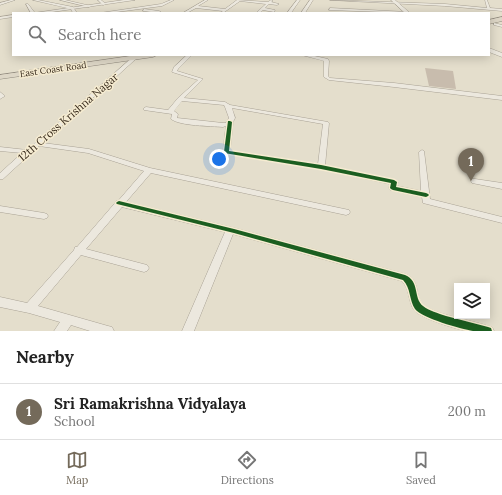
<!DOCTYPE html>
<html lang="en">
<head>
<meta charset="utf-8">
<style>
	:root { --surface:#fff; --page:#f6f6f6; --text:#222; --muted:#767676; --line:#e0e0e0; --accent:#746a5a }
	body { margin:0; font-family:Lora,serif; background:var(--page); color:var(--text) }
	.controls { position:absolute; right:12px; bottom:12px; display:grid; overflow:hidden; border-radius:0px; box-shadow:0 2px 10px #0003 }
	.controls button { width:36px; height:36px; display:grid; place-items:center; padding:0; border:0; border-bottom:1px solid var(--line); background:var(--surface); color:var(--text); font:20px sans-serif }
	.you { position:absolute; left:219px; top:159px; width:14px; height:14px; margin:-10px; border:3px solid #fff; border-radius:50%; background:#1a73e8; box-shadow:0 0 0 6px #1a73e833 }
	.badge { display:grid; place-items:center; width:26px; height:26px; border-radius:50%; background:var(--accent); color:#fff; font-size:13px; font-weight:700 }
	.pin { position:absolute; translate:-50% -33px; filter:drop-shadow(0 1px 2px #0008) }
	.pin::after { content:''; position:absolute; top:21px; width:14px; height:12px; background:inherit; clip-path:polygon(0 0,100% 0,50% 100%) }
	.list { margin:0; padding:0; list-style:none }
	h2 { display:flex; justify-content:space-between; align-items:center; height:52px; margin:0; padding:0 16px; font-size:17px }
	h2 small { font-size:13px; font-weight:400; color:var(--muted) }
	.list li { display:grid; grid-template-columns:26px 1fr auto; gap:12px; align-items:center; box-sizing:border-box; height:56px; padding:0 16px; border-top:1px solid var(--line) }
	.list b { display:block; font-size:15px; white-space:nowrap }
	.list p { margin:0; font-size:13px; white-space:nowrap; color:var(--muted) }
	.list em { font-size:13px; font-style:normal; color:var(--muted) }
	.icon { flex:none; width:22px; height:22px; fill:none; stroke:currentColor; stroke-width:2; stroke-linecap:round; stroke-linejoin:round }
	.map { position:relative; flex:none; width:502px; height:331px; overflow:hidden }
	.search { position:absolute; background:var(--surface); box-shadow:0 2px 10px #0003; left:12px; right:12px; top:12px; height:44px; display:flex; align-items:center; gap:10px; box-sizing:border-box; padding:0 14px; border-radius:0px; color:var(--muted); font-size:15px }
	.sheet { height:108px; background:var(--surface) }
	nav { display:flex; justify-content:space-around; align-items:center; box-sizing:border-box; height:56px; border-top:1px solid var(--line); background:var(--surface); font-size:11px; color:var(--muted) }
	nav a { display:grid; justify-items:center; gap:2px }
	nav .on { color:var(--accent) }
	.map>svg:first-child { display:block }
	.building { fill:#c8bcad }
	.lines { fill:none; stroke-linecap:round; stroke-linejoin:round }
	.minor-casing { stroke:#a9a295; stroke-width:1 }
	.tertiary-casing { stroke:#a9a295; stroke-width:1 }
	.trunk-casing { stroke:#8f887c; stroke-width:1 }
	.minor { fill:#ece8de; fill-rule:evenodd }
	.tertiary { fill:#ece8de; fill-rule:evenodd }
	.trunk { fill:#ddd6c6; fill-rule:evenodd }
	.cycleway-casing { stroke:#f6ecd1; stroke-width:3 }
	.cycleway { fill:#1b5e20; fill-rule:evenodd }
	.labels { text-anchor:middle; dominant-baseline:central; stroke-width:3; stroke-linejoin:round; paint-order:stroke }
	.far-street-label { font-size:9px; fill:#382b1d; stroke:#f6ecd1 }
	.street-label { font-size:11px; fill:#382b1d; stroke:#f6ecd1 }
</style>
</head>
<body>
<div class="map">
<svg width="502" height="331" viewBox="0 0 502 331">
	<rect width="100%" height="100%" fill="#e4decc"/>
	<path class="building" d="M425 68 453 71 456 89 429 86Z"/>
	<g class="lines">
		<defs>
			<g id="minor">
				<path d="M11 0H15L0 5V3Z"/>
				<path d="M33 0H38L73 7 77 13H73L71 9Z"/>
				<path d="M60 0H65L91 6 89 7Z"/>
				<path d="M98 0H101L106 4 103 5Z"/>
				<path d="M171 0H174L162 6 109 13H100L161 4Z"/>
				<path d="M205 0H208L198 6 225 9 237 0 268 2 271 0 273 1 271 2 279 4 277 5 269 4 265 8 275 10 274 12 263 10 260 13H256L266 4 240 1 223 13 221 12 223 11 196 8 187 13H183Z"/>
				<path d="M297 0H300L291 13H287Z"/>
				<path d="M310 0H313L305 13H301Z"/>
				<path d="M330 0 445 4 487 8 485 0H487L490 8 502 9V11L445 6Z"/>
				<path d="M26 4H28L35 13H31Z"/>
				<path d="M330 8 408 12 410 13 329 10Z"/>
				<path d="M144 9 159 11 161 12 159 13 143 11Z"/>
				<path d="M494 23 502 25V27L494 25Z"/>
				<path d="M187 55H192L178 69 177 71 203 79 184 98 225 102 230 105 328 122 329 123 325 166 394 180 398 182 397 186 421 191 419 152 422 150 424 151 430 199 502 217V223L423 203 422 197 390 190 389 188 390 184 321 169 224 153 223 152 226 126 223 127C210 126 180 126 171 119L172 114 144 110V108L146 107 168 110 178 98 198 80 172 72 174 67ZM182 101 224 105 225 107 229 118 226 123H223L177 118 178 114 174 111ZM232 108 323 124 318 164 230 151 233 122 235 118Z"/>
				<path d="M302 55H310L328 59 329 61 328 76 330 78 394 83 502 96V100L394 87 329 80 324 77V61Z"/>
				<path d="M134 56 138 57 43 143 89 149 150 168 349 210 350 212 349 214 346 215 151 173 126 202 234 228 405 274C421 280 414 296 423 305 433 314 474 321 488 326L492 327 494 331C485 331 477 331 469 331 458 330 420 318 414 310 408 301 410 289 402 281L233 234 194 331H182L225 232 122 207 86 249 147 265 149 268 147 271 144 272 81 255 38 306 108 326 112 327 114 331H90L71 325 67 331H54L60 322 29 313 0 307V297L27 303 74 250 75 247H77L115 203 116 201H118L144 171 88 153 39 146 3 179H0V173L22 153 0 151V147L27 150Z"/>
				<path d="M0 92 5 96 0 99Z"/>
				<path d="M472 179H475L502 183V189L472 183 471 181Z"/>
				<path d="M0 206 44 213 47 214 48 216 47 218 44 219 0 212Z"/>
			</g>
			<g id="tertiary">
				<path d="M124 0H135L45 13H34Z"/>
				<path d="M391 0H395L410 13H405Z"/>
				<path d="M13 15V17L0 19V17Z"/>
				<path d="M489 48 502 53V57L489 52Z"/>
			</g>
			<g id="trunk">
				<path d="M502 17V21L489 24V20Z"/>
				<path d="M137 55H157L153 57 0 79V75Z"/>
			</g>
		</defs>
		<use href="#minor" class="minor-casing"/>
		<use href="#tertiary" class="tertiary-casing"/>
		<use href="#trunk" class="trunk-casing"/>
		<use href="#minor" class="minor"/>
		<use href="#tertiary" class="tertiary"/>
		<use href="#trunk" class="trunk"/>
		<defs>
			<g id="cycleway">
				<path d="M228 121H230L232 122 229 151 321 165 394 180 397 182 396 187 426 193 428 194 429 195 428 196 426 197 393 190 391 189 390 188 391 183 321 169 224 153V152Z"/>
				<path d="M119 201 234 229 405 275C420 281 413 298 423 306 429 311 438 313 446 316 460 320 474 323 488 327L491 328 492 331C486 331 479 331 473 331 461 329 422 318 415 309 409 300 411 288 403 280L234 233 117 204 116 203 117 202Z"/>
			</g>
		</defs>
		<use href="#cycleway" class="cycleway-casing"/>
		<use href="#cycleway" class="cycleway"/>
	</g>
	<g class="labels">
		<g class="far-street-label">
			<text transform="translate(53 69) rotate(-8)">East Coast Road</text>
		</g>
		<g class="street-label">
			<text transform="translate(68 117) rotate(-41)">12th Cross Krishna Nagar</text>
		</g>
	</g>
</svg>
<div class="controls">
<button><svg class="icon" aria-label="layers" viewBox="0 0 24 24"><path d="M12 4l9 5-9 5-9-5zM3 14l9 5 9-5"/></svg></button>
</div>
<div class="you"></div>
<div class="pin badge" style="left:471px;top:181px">1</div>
<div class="search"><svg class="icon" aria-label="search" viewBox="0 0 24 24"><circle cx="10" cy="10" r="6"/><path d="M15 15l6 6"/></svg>Search here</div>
</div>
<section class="sheet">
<h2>Nearby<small></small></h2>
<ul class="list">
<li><span class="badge">1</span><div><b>Sri Ramakrishna Vidyalaya</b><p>School</p></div><em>200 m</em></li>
</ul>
</section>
<nav>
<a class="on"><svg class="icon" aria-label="map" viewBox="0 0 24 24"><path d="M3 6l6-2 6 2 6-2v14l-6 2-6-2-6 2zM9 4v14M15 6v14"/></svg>Map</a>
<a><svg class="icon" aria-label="directions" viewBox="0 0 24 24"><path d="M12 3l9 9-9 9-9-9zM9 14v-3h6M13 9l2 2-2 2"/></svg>Directions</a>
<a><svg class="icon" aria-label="saved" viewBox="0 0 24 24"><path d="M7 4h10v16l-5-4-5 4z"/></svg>Saved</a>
</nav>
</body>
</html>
